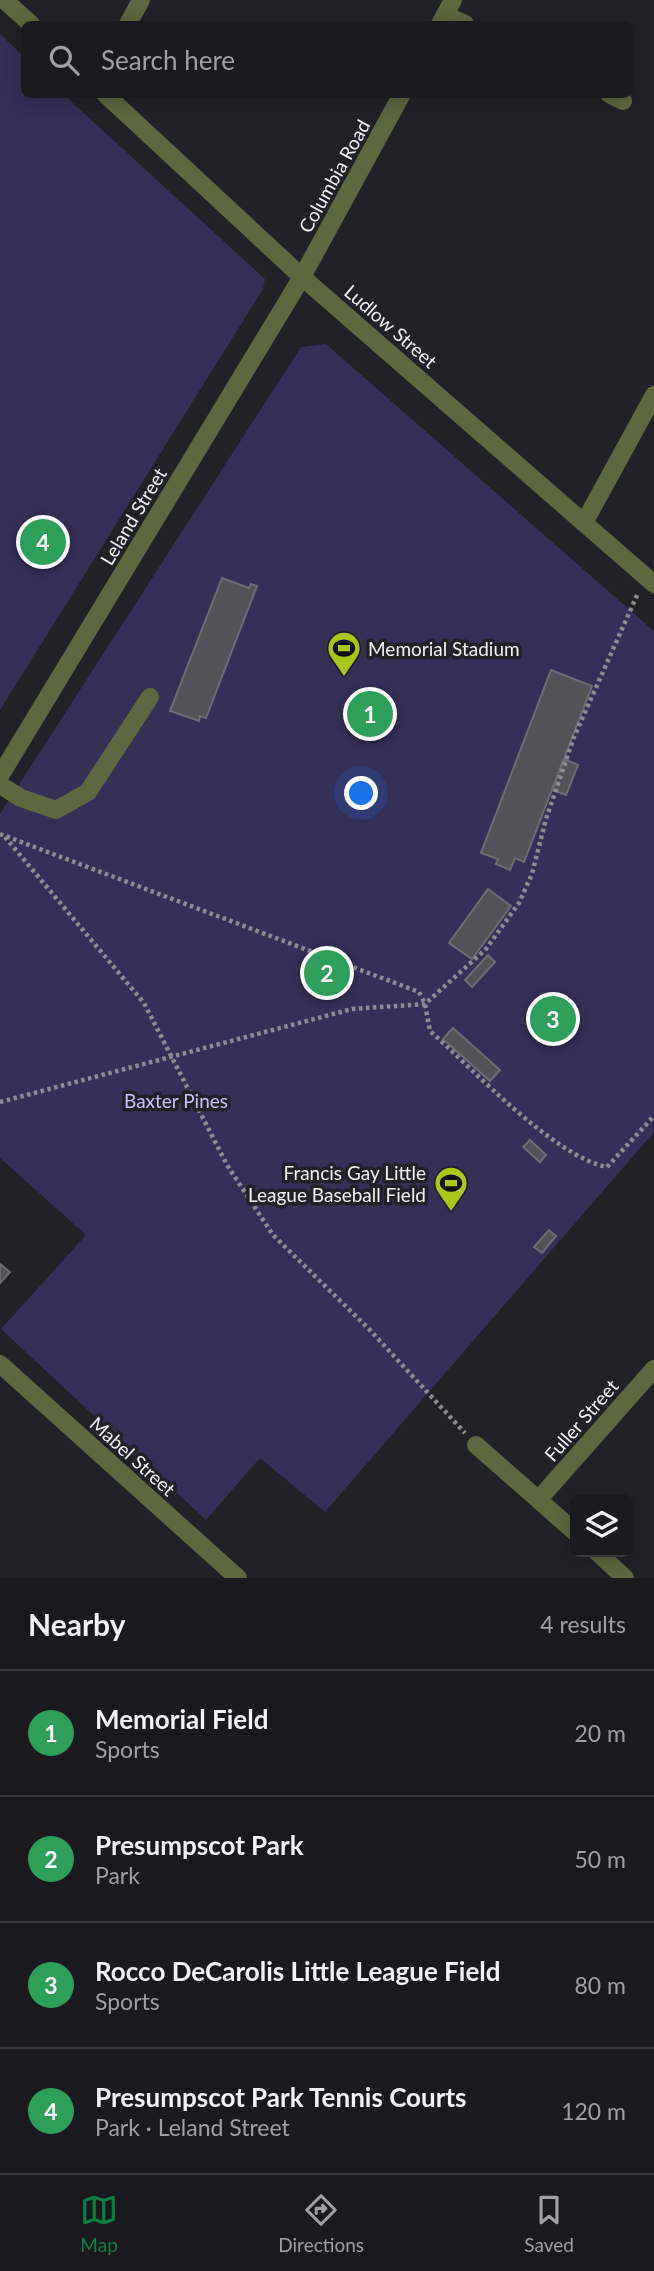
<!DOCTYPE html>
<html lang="en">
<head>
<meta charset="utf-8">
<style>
	:root { --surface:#1a191d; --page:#232226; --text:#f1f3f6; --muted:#9fa0a4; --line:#38383b; --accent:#0b8043 }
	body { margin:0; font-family:Lato,sans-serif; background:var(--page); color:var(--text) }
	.controls { position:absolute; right:21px; bottom:21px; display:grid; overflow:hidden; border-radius:10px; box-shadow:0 4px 18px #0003 }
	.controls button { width:63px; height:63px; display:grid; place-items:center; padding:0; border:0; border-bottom:2px solid var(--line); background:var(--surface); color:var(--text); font:35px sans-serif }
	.you { position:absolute; left:362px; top:794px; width:24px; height:24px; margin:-18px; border:5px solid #fff; border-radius:50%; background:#1a73e8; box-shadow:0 0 0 10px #1a73e833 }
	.badge { display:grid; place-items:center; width:46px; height:46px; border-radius:50%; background:var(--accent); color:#fff; font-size:23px; font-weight:700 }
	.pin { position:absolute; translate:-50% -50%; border:4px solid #fff; box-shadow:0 2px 7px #0006 }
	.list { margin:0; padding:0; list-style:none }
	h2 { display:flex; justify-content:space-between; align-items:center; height:91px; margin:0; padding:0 28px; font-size:30px }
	h2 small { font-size:23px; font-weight:400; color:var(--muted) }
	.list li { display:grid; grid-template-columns:46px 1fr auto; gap:21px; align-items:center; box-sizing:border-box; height:126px; padding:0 28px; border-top:2px solid var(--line) }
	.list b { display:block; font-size:26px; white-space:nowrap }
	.list p { margin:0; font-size:23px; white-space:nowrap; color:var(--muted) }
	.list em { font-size:23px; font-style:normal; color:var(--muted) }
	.icon { flex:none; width:38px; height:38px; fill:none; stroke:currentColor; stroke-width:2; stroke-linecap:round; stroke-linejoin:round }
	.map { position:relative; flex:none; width:654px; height:1578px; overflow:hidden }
	.search { position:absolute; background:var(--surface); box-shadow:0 4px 18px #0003; left:21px; right:21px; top:21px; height:77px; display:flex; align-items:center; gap:18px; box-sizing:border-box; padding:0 24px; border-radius:10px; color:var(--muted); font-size:26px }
	.sheet { height:595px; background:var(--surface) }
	nav { display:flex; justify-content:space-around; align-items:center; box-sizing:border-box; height:98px; border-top:2px solid var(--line); background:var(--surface); font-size:19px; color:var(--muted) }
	nav a { display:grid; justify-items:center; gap:4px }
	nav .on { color:var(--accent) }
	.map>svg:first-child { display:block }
	.green { fill:#362f56 }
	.building { fill:#535259; stroke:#6d6c73; stroke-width:2 }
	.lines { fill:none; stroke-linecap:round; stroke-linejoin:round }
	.path { stroke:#8d8c91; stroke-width:4.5; stroke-dasharray:3.5 3.5; stroke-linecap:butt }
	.minor { stroke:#5d6740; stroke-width:18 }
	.labels { text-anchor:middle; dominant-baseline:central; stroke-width:7; stroke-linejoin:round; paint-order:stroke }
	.street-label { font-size:19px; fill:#f1f0f5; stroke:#222127 }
	.poi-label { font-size:19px; fill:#f1f0f5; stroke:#222127; text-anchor:start }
	.park-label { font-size:19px; fill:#c8c0fa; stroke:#222127 }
</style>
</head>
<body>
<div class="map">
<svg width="654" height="1578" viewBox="0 0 654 1578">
	<rect width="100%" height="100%" fill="#222127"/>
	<g class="green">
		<path d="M0 34 24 57V94L64 95 265 279 263 289 0 710Z"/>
		<path d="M326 344 654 631V1132L325 1512 260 1458 206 1520 1 1329 86 1235 0 1158V814L301 347Z"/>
	</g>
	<g class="building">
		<path d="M222 578 249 588 251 584 257 586 206 718 200 716 199 721 170 711Z"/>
		<path d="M551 670 592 686 524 862 515 858 510 870 496 864 498 859 481 853Z"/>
		<path d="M564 759 578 765 566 795 552 790Z"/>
		<path d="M488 889 511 906 472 959 449 943Z"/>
		<path d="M488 955 495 962 472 987 465 980Z"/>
		<path d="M453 1028 500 1070 490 1081 443 1039Z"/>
		<path d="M530 1140 546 1155 540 1162 523 1147Z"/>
		<path d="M549 1230 556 1236 542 1253 534 1247Z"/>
		<path d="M0 1264 10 1272 0 1283Z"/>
	</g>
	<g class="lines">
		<g class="path">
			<path d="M0 834 419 992 425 1004 430 1031C473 1069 553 1156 607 1167L654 1116"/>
			<path d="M5 837 144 1003 227 1165 273 1235 368 1328 465 1433"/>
			<path d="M0 1102 352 1009 425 1004 486 949 519 903 532 874 546 819 574 737 638 593"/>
		</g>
		<g class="minor">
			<path d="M4 0 31 24"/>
			<path d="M445 15 465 24"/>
			<path d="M128 24 141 0"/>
			<path d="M440 24 453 0"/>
			<path d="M105 94 302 277 654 584"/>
			<path d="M609 94 623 101"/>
			<path d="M584 523 654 395"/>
			<path d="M0 776 302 277 402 94"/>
			<path d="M0 785 21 798 56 810 88 792 150 697"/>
			<path d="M0 1364 238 1578"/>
			<path d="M476 1445 575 1532"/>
			<path d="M539 1499 654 1369"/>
			<path d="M597 1552 625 1578"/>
		</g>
	</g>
	<defs>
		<symbol id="stadium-pin" viewBox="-11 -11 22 30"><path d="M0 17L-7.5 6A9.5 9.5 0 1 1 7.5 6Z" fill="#a9c71a" stroke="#222127"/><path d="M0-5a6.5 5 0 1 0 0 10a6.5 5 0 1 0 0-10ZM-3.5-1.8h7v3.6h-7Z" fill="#111"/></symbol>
	</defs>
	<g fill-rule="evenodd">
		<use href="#stadium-pin" x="325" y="629" width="38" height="52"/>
		<use href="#stadium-pin" x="432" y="1164" width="38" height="52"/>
	</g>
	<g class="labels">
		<g class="street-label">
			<text transform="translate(334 176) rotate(-61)">Columbia Road</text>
			<text transform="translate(391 326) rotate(41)">Ludlow Street</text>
			<text transform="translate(133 516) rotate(-59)">Leland Street</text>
			<text transform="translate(581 1420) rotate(-49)">Fuller Street</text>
			<text transform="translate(133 1456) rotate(42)">Mabel Street</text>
		</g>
		<g class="poi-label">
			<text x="368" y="648">Memorial Stadium</text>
			<text x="426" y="1172" text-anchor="end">Francis Gay Little<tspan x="426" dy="22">League Baseball Field</tspan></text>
		</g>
		<g class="park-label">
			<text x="176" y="1100">Baxter Pines</text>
		</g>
	</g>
</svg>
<div class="controls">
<button><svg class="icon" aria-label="layers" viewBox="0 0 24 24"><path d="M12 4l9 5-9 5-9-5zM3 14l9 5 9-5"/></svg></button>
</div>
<div class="you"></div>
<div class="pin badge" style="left:370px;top:714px;background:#2e9e5b">1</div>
<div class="pin badge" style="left:327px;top:973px;background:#2e9e5b">2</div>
<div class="pin badge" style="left:553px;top:1019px;background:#2e9e5b">3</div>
<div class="pin badge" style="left:43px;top:542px;background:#2e9e5b">4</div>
<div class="search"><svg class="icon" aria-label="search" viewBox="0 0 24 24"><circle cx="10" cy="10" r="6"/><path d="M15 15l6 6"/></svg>Search here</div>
</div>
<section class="sheet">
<h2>Nearby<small>4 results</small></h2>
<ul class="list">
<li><span class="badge" style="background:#2e9e5b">1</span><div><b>Memorial Field</b><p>Sports</p></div><em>20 m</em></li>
<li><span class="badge" style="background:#2e9e5b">2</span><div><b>Presumpscot Park</b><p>Park</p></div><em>50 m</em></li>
<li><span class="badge" style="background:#2e9e5b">3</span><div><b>Rocco DeCarolis Little League Field</b><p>Sports</p></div><em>80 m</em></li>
<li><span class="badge" style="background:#2e9e5b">4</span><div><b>Presumpscot Park Tennis Courts</b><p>Park · Leland Street</p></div><em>120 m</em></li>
</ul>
</section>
<nav>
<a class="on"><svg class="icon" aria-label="map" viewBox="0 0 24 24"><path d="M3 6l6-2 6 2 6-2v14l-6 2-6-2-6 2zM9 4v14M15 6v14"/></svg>Map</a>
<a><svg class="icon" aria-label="directions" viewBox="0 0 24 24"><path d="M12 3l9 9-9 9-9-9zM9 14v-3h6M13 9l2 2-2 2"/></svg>Directions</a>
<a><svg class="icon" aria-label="saved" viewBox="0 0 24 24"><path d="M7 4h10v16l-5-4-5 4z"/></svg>Saved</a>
</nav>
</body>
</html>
